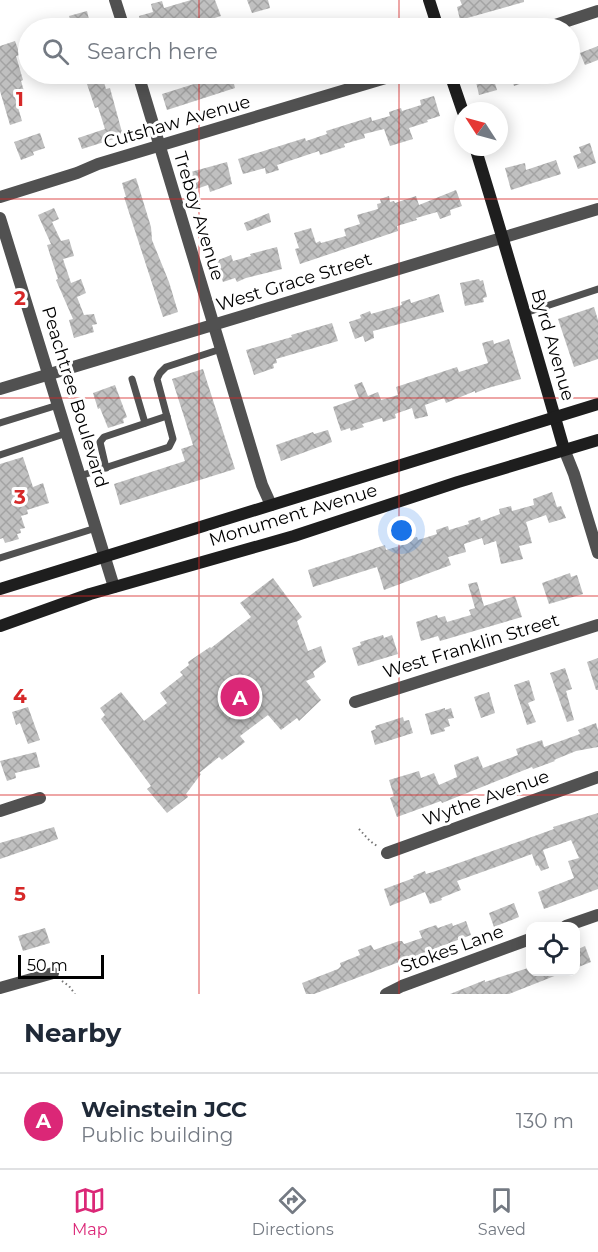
<!DOCTYPE html>
<html lang="en">
<head>
<meta charset="utf-8">
<style>
	:root { --surface:#fff; --page:#f2f2f3; --text:#1f2937; --muted:#747a83; --line:#e0e1e3; --accent:#db2777 }
	body { margin:0; font-family:Montserrat,sans-serif; background:var(--page); color:var(--text) }
	.controls { position:absolute; right:18px; bottom:18px; display:grid; overflow:hidden; border-radius:12px; box-shadow:0 3px 15px #0003 }
	.controls button { width:54px; height:54px; display:grid; place-items:center; padding:0; border:0; border-bottom:2px solid var(--line); background:var(--surface); color:var(--text); font:30px sans-serif }
	.compass { position:absolute; left:454px; top:102px; width:54px; height:54px; border-radius:50%; background:var(--surface); box-shadow:0 3px 15px #0003; rotate:306deg }
	.scale { position:absolute; left:18px; bottom:15px; width:86px; box-sizing:border-box; padding-left:6px; border:3px solid #000; border-top:0; font-size:16px; line-height:21px; white-space:nowrap; color:#000; -webkit-text-stroke:4px #fff; paint-order:stroke }
	.you { position:absolute; left:402px; top:531px; width:21px; height:21px; margin:-15px; border:4px solid #fff; border-radius:50%; background:#1a73e8; box-shadow:0 0 0 9px #1a73e833 }
	.badge { display:grid; place-items:center; width:39px; height:39px; border-radius:50%; background:var(--accent); color:#fff; font-size:20px; font-weight:700 }
	.pin { position:absolute; translate:-50% -50%; border:3px solid #fff; box-shadow:0 2px 6px #0006 }
	.list { margin:0; padding:0; list-style:none }
	h2 { display:flex; justify-content:space-between; align-items:center; height:78px; margin:0; padding:0 24px; font-size:26px }
	h2 small { font-size:20px; font-weight:400; color:var(--muted) }
	.list li { display:grid; grid-template-columns:39px 1fr auto; gap:18px; align-items:center; box-sizing:border-box; height:96px; padding:0 24px; border-top:2px solid var(--line) }
	.list b { display:block; font-size:22px; white-space:nowrap }
	.list p { margin:0; font-size:20px; white-space:nowrap; color:var(--muted) }
	.list em { font-size:20px; font-style:normal; color:var(--muted) }
	.icon { flex:none; width:33px; height:33px; fill:none; stroke:currentColor; stroke-width:2; stroke-linecap:round; stroke-linejoin:round }
	.map { position:relative; flex:none; width:598px; height:994px; overflow:hidden }
	.search { position:absolute; background:var(--surface); box-shadow:0 3px 15px #0003; left:18px; right:18px; top:18px; height:66px; display:flex; align-items:center; gap:15px; box-sizing:border-box; padding:0 21px; border-radius:33px; color:var(--muted); font-size:22px }
	.sheet { height:174px; background:var(--surface) }
	nav { display:flex; justify-content:space-around; align-items:center; box-sizing:border-box; height:84px; border-top:2px solid var(--line); background:var(--surface); font-size:16px; color:var(--muted) }
	nav a { display:grid; justify-items:center; gap:3px }
	nav .on { color:var(--accent) }
	.map>svg:first-child { display:block }
	.building { fill:url(#building-cross-hatch) }
	.lines { fill:none; stroke-linecap:round; stroke-linejoin:round }
	.path { stroke:#737373; stroke-width:2; stroke-dasharray:1.5 3; stroke-linecap:butt }
	.lane { stroke:#515151; stroke-width:7 }
	.street { stroke:#515151; stroke-width:12 }
	.secondary { stroke:#1e1e1e; stroke-width:12 }
	.grid { fill:none; stroke:#d62828; stroke-width:1.5; stroke-opacity:0.55 }
	.labels { text-anchor:middle; dominant-baseline:central; stroke-width:6; stroke-linejoin:round; paint-order:stroke }
	.street-label { font-size:18px; fill:#000; stroke:#fff }
	.grid-label { font-size:20px; text-anchor:middle; font-weight:bold; fill:#d62828; stroke:#fff; stroke-width:6; stroke-linejoin:round; paint-order:stroke }
</style>
</head>
<body>
<div class="map">
<svg width="598" height="994" viewBox="0 0 598 994">
	<defs>
		<pattern id="building-cross-hatch" width="8" height="8" patternUnits="userSpaceOnUse" patternTransform="scale(1.5)"><rect width="8" height="8" fill="#c0c0c0"/><path d="M0 0l8 8M0 8l8-8" fill="none" stroke="#a3a3a3"/></pattern>
	</defs>
	<rect width="100%" height="100%" fill="#fff"/>
	<g class="building">
		<path d="M191 0H215L221 16 195 24 194 20 186 22 185 18 168 23 169 28H142L139 16 153 12 151 4 162 1 164 8Z"/>
		<path d="M247 0H268L270 8 252 13Z"/>
		<path d="M460 0H524V2L460 20 457 7 462 5Z"/>
		<path d="M87 11 91 28H73L69 16Z"/>
		<path d="M15 41 20 55 16 56 23 80 21 81 24 91 14 94 22 121 10 125 0 91V46Z"/>
		<path d="M598 46V60L585 65 580 53Z"/>
		<path d="M226 74H264V77L234 84 235 88 167 110 162 94Z"/>
		<path d="M510 74H546V75L514 86Z"/>
		<path d="M493 77 497 90 479 95 476 82Z"/>
		<path d="M103 79 106 89 110 88 123 136 82 149 78 138 105 129 98 107 95 108 87 84Z"/>
		<path d="M434 96 440 116 427 120 428 122 409 128 413 139 390 146 384 129 364 134 365 138 344 144 345 147 320 155 319 151 277 165 279 170 266 174 265 168 243 174 238 159 305 138 306 141 327 134 326 131 371 117 372 121 390 116 389 112 401 108 402 111 421 105 420 100Z"/>
		<path d="M40 133 45 148 33 152 34 155 21 160 14 142Z"/>
		<path d="M590 143 596 163 578 169 573 156 581 153 579 147Z"/>
		<path d="M556 160 561 174 511 190 505 168 525 163 526 170Z"/>
		<path d="M227 162 232 184 210 192 208 185 193 190 187 173Z"/>
		<path d="M136 178 151 227 152 240 169 282 178 312 163 317 124 197H126L122 183Z"/>
		<path d="M456 190 462 206 450 210 451 215 440 219 437 212 416 218 417 220 397 226 398 231 300 264 295 249 299 248 294 233 311 228 316 243 320 241 321 243 346 236 344 229 360 224 357 215 378 209 377 204 381 203 380 199 389 196 390 202 394 201 395 203 416 196 419 205Z"/>
		<path d="M54 208 59 219 52 222 61 241 69 239 74 256 63 259 71 283 81 279 86 293 77 297 84 315 94 314 97 324 92 325 94 332 74 338 69 320 73 319 56 280 58 279 47 245 51 244 38 215Z"/>
		<path d="M269 213 271 222 247 231 244 223Z"/>
		<path d="M277 247 282 269 246 278 237 282 235 278 223 282 216 261 231 255 233 261 251 256 250 254Z"/>
		<path d="M479 279 480 281 483 280 487 297 483 298 484 302 465 306 460 283Z"/>
		<path d="M439 294 444 312 373 331 374 338 365 342 363 336 355 339 349 322 361 318 360 315 370 311 371 314 402 305 401 302 410 299 411 303Z"/>
		<path d="M594 307 598 320V359L574 367 558 319Z"/>
		<path d="M332 323 338 341 276 359 277 363 273 364 274 368 254 375 246 350 292 337 291 335Z"/>
		<path d="M509 339 521 379 488 388 475 393V391L446 403 444 398 425 405 428 416 415 419 412 408 395 414 396 418 383 422 382 418 362 424 364 427 351 431 350 428 341 431 333 407 359 398 354 385 362 382 368 396 378 392 381 400 398 395 396 387 457 367 459 372 488 363 482 343 493 340 494 344Z"/>
		<path d="M203 369 235 469 120 505 114 484 185 461 181 449 193 445 172 379Z"/>
		<path d="M115 385 127 417 123 419 124 423 108 428 100 408 98 409 93 393Z"/>
		<path d="M328 430 332 442 281 461 276 445 313 432 314 434Z"/>
		<path d="M23 457 33 487 43 483 49 503 27 510 28 514 21 516 25 528 20 529 21 533 17 534 19 539 5 543 3 538 0 539V464Z"/>
		<path d="M552 492 557 507 561 506 566 518 549 523 546 515 526 522 532 543 519 546 523 559 501 564 496 541 484 545 482 538 464 544 466 552 448 557 451 565 384 590 377 567 313 587 308 570 385 545 386 550 406 544 404 540 417 537 418 540 437 534 436 530 448 526 449 530 469 524 468 521 480 517 481 521 500 514 499 509 511 506 512 511 534 505 533 499Z"/>
		<path d="M570 573 571 577 577 575 583 594 549 604 542 583Z"/>
		<path d="M273 578 302 617 297 621 308 651 321 646 326 662 313 672 315 677 306 681 321 700 299 721 297 718 281 730 268 715 240 736 245 742 222 760 219 757 199 773 201 774 186 794 188 797 167 813 147 789 151 786 101 719 105 715 100 708 121 692 144 721 167 703 160 693 183 675 180 672 189 665 188 662 210 647 211 648 251 617 240 603Z"/>
		<path d="M477 582 484 606 515 596 522 617 440 641 438 636 421 641 416 622 437 615 438 618 445 616 447 622 471 615 469 610 475 608 468 584Z"/>
		<path d="M383 635 384 638 392 635 398 654 358 666 352 648 361 645 360 642Z"/>
		<path d="M598 658V690H596L587 662Z"/>
		<path d="M565 668 572 689 566 691 574 720 567 722 550 673Z"/>
		<path d="M529 680 535 700 528 703 536 722 527 725 514 685Z"/>
		<path d="M489 692 495 713 481 718 474 697Z"/>
		<path d="M28 707 40 740 28 744 20 723 16 725 12 712Z"/>
		<path d="M445 708V710L451 708 454 718 448 719 450 726 444 728 445 731 431 735 425 714Z"/>
		<path d="M403 717 404 721 409 720 413 733 375 745 371 731 376 729 375 726Z"/>
		<path d="M596 723 598 730V747L576 751 554 760 555 761 533 769 532 767 442 803 441 801 397 817 390 798 394 796 389 780 419 771 421 778 434 773 439 785 457 777 454 765 478 756 483 768 518 755 516 749 542 740 544 747 580 734 578 730Z"/>
		<path d="M36 752 40 767 15 773 16 778 7 781 0 761Z"/>
		<path d="M598 813V889L544 909 538 892 574 878 568 861 579 858 571 840 543 850 549 868 541 871 538 865 536 866 532 854 457 881 461 890 441 898 442 900 430 904 425 892 390 906 384 889 414 878 413 876 425 871 426 874 439 870 554 829 553 827Z"/>
		<path d="M54 827 58 839 0 859V843Z"/>
		<path d="M514 903 519 917 494 927 489 913Z"/>
		<path d="M466 921 471 935 314 994H306L302 983 338 969 341 966 340 963 360 955 358 950 371 945 374 950 399 941H402L404 944 422 938 419 931 436 925 438 928 452 923 453 926Z"/>
		<path d="M45 928 50 943 23 951 18 936Z"/>
		<path d="M585 946 591 962 576 968V950Z"/>
		<path d="M531 967V972L562 973 509 994H450L485 980V982Z"/>
	</g>
	<g class="lines">
		<g class="path">
			<path d="M359 829 370 841 377 846"/>
			<path d="M62 981 69 986 75 994"/>
		</g>
		<g class="lane">
			<path d="M525 313 598 289"/>
			<path d="M132 379 145 423"/>
			<path d="M0 423 58 405"/>
			<path d="M0 455 67 433"/>
			<path d="M106 468 100 442 104 437 167 416"/>
			<path d="M80 476 169 447 173 439 157 379 160 373 166 367 221 349"/>
			<path d="M0 558 96 528"/>
		</g>
		<g class="street">
			<path d="M115 0 124 28"/>
			<path d="M546 28 598 11"/>
			<path d="M138 74 262 485 271 505"/>
			<path d="M0 197 77 173 98 164 399 74"/>
			<path d="M0 218 114 587"/>
			<path d="M0 389 598 209"/>
			<path d="M564 449 574 474 598 553"/>
			<path d="M355 702 598 625"/>
			<path d="M0 811 40 798"/>
			<path d="M387 853 598 777"/>
			<path d="M566 926 598 915"/>
			<path d="M0 988 53 973"/>
			<path d="M386 994 402 986 530 939"/>
		</g>
		<g class="secondary">
			<path d="M429 0 438 28"/>
			<path d="M450 74 463 112"/>
			<path d="M475 147C506 247 535 348 564 449"/>
			<path d="M0 589 598 404"/>
			<path d="M0 626 90 594 294 536 458 482 598 440"/>
		</g>
	</g>
	<path class="grid" d="M199 0V28M399 0V28M199 74V994M399 74V994M0 199H598M0 398H598M0 596H598M0 795H598"/>
	<g class="labels">
		<g class="street-label">
			<text transform="translate(177 122) rotate(-16)">Cutshaw Avenue</text>
			<text transform="translate(199 216) rotate(73)">Treboy Avenue</text>
			<text transform="translate(294 282) rotate(-17)">West Grace Street</text>
			<text transform="translate(553 345) rotate(74)">Byrd Avenue</text>
			<text transform="translate(75 397) rotate(73)">Peachtree Boulevard</text>
			<text transform="translate(293 515) rotate(-17)">Monument Avenue</text>
			<text transform="translate(471 646) rotate(-17)">West Franklin Street</text>
			<text transform="translate(486 798) rotate(-20)">Wythe Avenue</text>
			<text transform="translate(452 949) rotate(-20)">Stokes Lane</text>
		</g>
	</g>
	<g class="grid-label">
		<text x="20" y="106">1</text>
		<text x="20" y="305">2</text>
		<text x="20" y="504">3</text>
		<text x="20" y="703">4</text>
		<text x="20" y="901">5</text>
	</g>
</svg>
<div class="controls">
<button><svg class="icon" aria-label="locate" viewBox="0 0 24 24"><circle cx="12" cy="12" r="6"/><path d="M12 2v4M12 18v4M2 12h4M18 12h4"/></svg></button>
</div>
<svg class="compass" viewBox="-18 -18 36 36"><path d="M0-13l5 13h-10z" fill="#e53935"/><path d="M0 13l5-13h-10z" fill="#747a83"/></svg>
<div class="scale">50 m</div>
<div class="you"></div>
<div class="pin badge" style="left:240px;top:697px">A</div>
<div class="search"><svg class="icon" aria-label="search" viewBox="0 0 24 24"><circle cx="10" cy="10" r="6"/><path d="M15 15l6 6"/></svg>Search here</div>
</div>
<section class="sheet">
<h2>Nearby<small></small></h2>
<ul class="list">
<li><span class="badge">A</span><div><b>Weinstein JCC</b><p>Public building</p></div><em>130 m</em></li>
</ul>
</section>
<nav>
<a class="on"><svg class="icon" aria-label="map" viewBox="0 0 24 24"><path d="M3 6l6-2 6 2 6-2v14l-6 2-6-2-6 2zM9 4v14M15 6v14"/></svg>Map</a>
<a><svg class="icon" aria-label="directions" viewBox="0 0 24 24"><path d="M12 3l9 9-9 9-9-9zM9 14v-3h6M13 9l2 2-2 2"/></svg>Directions</a>
<a><svg class="icon" aria-label="saved" viewBox="0 0 24 24"><path d="M7 4h10v16l-5-4-5 4z"/></svg>Saved</a>
</nav>
</body>
</html>
